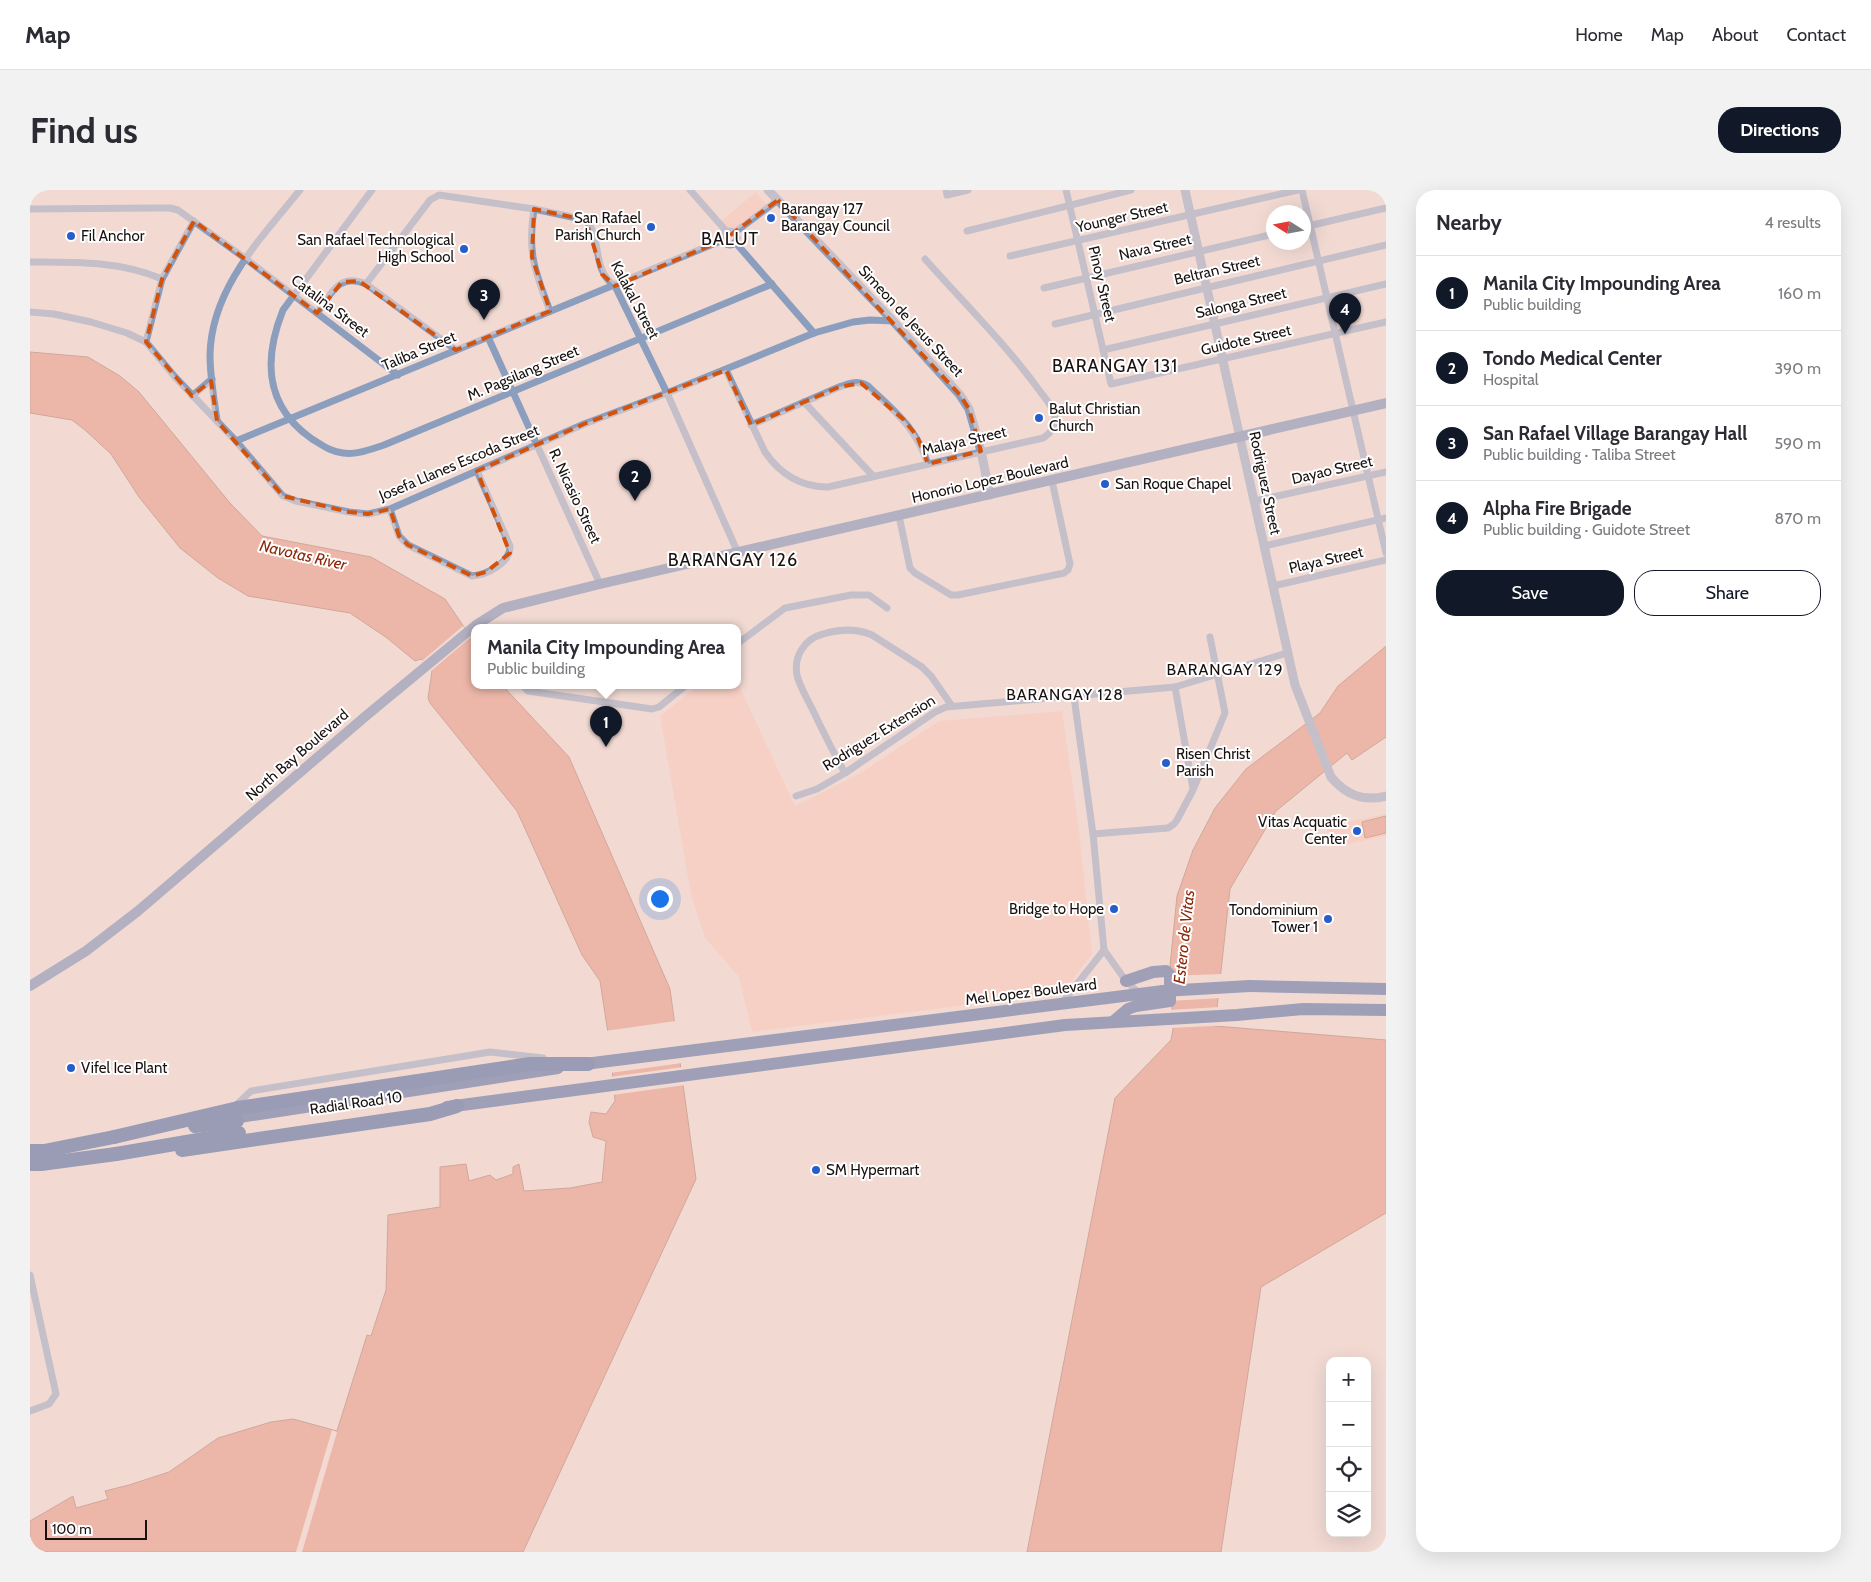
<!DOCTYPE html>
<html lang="en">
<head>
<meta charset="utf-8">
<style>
	:root { --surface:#fff; --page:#f2f2f3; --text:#2b2b33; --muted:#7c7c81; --line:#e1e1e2; --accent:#111827 }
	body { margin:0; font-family:Cabin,sans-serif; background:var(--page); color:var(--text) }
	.controls { position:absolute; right:15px; bottom:15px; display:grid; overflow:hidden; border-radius:10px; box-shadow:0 5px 20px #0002 }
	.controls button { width:45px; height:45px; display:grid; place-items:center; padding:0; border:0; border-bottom:1px solid var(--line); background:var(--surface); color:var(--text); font:25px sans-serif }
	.compass { position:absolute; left:1236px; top:15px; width:45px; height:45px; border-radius:50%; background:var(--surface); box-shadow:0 5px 20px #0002; rotate:281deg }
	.scale { position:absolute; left:15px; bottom:12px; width:102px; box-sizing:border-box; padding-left:5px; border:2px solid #19110f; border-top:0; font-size:14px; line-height:18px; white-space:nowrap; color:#19110f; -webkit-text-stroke:4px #fff; paint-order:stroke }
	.you { position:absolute; left:629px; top:708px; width:18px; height:18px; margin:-12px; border:4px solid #fff; border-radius:50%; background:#1a73e8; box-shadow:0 0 0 8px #1a73e833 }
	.badge { display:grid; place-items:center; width:32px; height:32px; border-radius:50%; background:var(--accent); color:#fff; font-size:16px; font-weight:700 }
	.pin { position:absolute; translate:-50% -41px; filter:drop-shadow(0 1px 2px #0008) }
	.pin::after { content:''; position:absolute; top:26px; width:18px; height:15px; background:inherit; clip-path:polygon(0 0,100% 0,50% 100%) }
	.popup { position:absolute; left:441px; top:434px; width:270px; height:65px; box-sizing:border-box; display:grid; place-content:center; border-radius:10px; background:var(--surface); filter:drop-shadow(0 1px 4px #0005); font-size:16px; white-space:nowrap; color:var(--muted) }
	.popup b { font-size:19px; color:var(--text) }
	.popup::after { content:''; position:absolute; left:50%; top:100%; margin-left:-10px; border:10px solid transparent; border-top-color:var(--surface) }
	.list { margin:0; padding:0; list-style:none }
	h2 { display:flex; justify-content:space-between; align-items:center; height:65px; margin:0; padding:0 20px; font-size:21px }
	h2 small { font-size:16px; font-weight:400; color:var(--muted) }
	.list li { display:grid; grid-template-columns:32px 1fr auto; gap:15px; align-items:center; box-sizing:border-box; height:75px; padding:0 20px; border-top:1px solid var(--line) }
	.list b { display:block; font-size:19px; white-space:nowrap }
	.list p { margin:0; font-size:16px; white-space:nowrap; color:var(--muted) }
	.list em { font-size:16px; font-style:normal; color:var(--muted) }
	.actions { display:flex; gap:10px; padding:15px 20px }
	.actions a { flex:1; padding:11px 0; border:1px solid var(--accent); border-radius:20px; text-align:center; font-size:18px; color:var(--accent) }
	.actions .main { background:var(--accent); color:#fff }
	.icon { flex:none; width:28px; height:28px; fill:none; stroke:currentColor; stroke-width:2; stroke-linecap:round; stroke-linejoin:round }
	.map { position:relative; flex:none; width:1356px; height:1362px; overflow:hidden; border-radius:20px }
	header { display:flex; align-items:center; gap:30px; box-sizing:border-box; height:70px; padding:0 25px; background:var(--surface); border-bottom:1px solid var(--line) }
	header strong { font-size:24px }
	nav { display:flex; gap:28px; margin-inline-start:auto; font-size:18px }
	.intro { display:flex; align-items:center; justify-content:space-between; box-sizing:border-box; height:120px; padding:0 30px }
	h1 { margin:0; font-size:35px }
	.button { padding:12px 22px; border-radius:20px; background:var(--accent); color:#fff; font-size:18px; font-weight:700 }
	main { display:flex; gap:30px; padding:0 30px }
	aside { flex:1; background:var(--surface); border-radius:20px; box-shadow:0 5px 20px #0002 }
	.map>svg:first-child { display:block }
	.green { fill:#fdc3b3 }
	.water { fill:#e48d76; stroke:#a76857 }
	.pier { fill:#f2dad3 }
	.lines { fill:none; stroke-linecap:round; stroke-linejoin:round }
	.minor { stroke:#8c9ebd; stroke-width:7 }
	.tertiary { stroke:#8c9ebd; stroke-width:9 }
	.secondary { stroke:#647daa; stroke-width:10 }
	.trunk { stroke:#3a5a96; stroke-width:12 }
	.motorway { stroke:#2e508f; stroke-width:14 }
	.trunk-bridge { stroke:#3a5a96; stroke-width:12 }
	.motorway-bridge { stroke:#2e508f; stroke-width:14 }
	.marked { fill:none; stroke:#d3520c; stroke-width:4; stroke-dasharray:10 6; stroke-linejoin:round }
	.poi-dot { fill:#255ecb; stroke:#fff; stroke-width:2 }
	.labels { text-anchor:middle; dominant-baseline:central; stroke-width:4; stroke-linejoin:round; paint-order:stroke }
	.poi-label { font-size:15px; fill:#19110f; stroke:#fff; text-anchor:start }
	.street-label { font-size:15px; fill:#19110f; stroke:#fff }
	.water-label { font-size:16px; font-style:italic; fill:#8c2708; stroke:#fff }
	.neighbourhood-label { font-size:16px; letter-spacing:1px; fill:#19110f; stroke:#fff }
	.quarter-label { font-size:18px; letter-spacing:1px; fill:#19110f; stroke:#fff }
</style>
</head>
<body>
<header>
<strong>Map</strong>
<nav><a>Home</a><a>Map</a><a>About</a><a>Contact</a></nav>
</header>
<div class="intro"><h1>Find us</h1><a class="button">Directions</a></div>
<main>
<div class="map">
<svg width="1356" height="1362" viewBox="0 0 1356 1362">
	<rect width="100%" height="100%" fill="#f2dad3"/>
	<g class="green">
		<path d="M726 2 737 15 705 40 696 38 691 31Z"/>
		<path d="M707 491 765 616 829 584 909 531 1032 521 1049 639 1062 764 1034 801 922 817 722 842 709 787 675 748 661 705 630 526 668 496H707Z"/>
		<path d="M1356 624V646L1304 657 1296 636Z"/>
	</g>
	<g class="water">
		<path d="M0 162 58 167 90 186 109 202 200 313 232 346 341 367 415 409 445 453V496H473L539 567 640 799 666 989 493 1362H0V1331L43 1306 46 1318 78 1309 75 1301 99 1295 139 1282 188 1248 241 1232 263 1229 307 1241 337 1145 341 1146 356 1100 358 1025 410 1017V977L436 974 439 991 460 985 466 990 483 984V977L489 974 494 1001 540 998 572 992 576 951 563 947 559 932 561 922 576 924 585 911 580 856 570 791 552 765 487 621 400 513 398 508 402 481 391 469 385 471 357 448 320 423 218 406 188 388 150 358 109 307 81 264 55 240 42 230 0 223Z"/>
		<path d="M1356 456V547L1322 570 1317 563 1246 621 1200 699 1185 836 1356 850V1023L1231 1097 1191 1362H997L1085 908 1141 850 1143 839 1140 776 1147 706 1163 660 1185 618 1216 579 1290 523 1308 496Z"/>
		<path d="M1356 626V643L1335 648 1332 632Z"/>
	</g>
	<g class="pier">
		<path d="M433 436 442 446 401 481 392 471Z"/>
		<path d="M1193 784 1191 808 1139 811 1138 786Z"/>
		<path d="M1190 817 1188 834 1201 835 1140 838V820Z"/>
		<path d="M646 831 652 873 580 883 575 841Z"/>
		<path d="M653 877 655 895 582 905 580 887Z"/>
		<path d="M302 1240 307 1242 272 1362H266Z"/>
	</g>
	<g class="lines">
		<g class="minor">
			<path d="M342 0 253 120C233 170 235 216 282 249 292 255 301 262 313 263 327 265 341 259 354 255L742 94"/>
			<path d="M660 0 697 42"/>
			<path d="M916 0 917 5 938 0"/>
			<path d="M1036 0 1081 194 1356 132"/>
			<path d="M1272 0 1356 363"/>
			<path d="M0 19 124 18H140L148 20 216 69 368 185"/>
			<path d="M504 19C497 62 505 82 520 121"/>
			<path d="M1274 37 1356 18"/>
			<path d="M937 41 1101 0"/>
			<circle cx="700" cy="48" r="7"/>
			<path d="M704 43 748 10"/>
			<path d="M705 52 784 143"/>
			<path d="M980 66 1268 0"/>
			<path d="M0 72C45 72 90 71 132 89"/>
			<path d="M336 94 400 10 409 5 504 19 556 30C573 50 561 80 585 96L637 203 708 363"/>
			<path d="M1014 98 1244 44"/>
			<path d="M0 122 24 124 61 132 97 143 116 152 145 187 206 251 253 306 266 311 319 322 338 324 360 319 554 234 637 203 784 143 823 132 840 130 863 131"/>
			<path d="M287 123C301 104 309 82 336 94L426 160"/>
			<path d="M1025 134 1356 55"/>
			<path d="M458 147 570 394"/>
			<path d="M116 152 132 89 164 31"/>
			<path d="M1073 160 1356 94"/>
			<path d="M696 180 735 262C750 284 770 297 798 297L1013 248C1021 243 1026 236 1025 226 1023 216 1014 207 1009 200 975 153 933 112 895 69"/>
			<path d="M162 206 182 189"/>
			<path d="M774 212 843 286"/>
			<path d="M187 230C184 209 180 187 180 165 181 99 231 48 270 0"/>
			<path d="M721 235 809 197C820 193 828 190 838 196 865 222 886 237 898 274"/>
			<path d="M206 251 693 50"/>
			<path d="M1225 311 1356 282"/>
			<path d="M360 319 369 346 378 355 442 386C456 385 481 373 480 356L447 281"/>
			<path d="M869 326 880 378 885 383 921 405H928L1034 383 1038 380 1040 374 1022 291"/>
			<path d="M1234 356 1356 328"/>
			<path d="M1243 396 1356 370"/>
			<path d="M707 454 755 418 821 405H839L857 418"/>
			<path d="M493 496 498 501 622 519 629 517 655 496"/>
			<path d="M1145 497 1163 599"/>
			<path d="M1044 507 1063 644 1074 760 1096 791 1109 803"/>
			<path d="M815 583C805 566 797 549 788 531 782 517 773 503 768 489 762 469 773 449 793 444 810 439 826 438 842 445L892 477 901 486 922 516"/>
			<path d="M766 606 787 599 815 583 905 522 916 517 1145 497 1257 463"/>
			<path d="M1063 644 1138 638 1144 634 1147 630 1163 600 1195 523 1180 447"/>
			<path d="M1032 813 1074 760"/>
			<path d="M204 917 221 901 460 862 513 868"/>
			<path d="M0 1085 26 1204 19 1214 0 1221"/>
		</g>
		<g class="tertiary">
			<path d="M738 0 863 131 930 205 939 219 951 261 960 305"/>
			<path d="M1155 0 1265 495 1301 587C1316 605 1333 612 1356 606"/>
		</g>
		<path class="secondary" d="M0 796 56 761 108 721 337 525 446 435 473 418 570 394 1356 213"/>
		<g class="trunk">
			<path d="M1220 796 1356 799"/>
			<path d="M1084 831 1098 819 1106 816 1140 811V785L1136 781 1123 782 1096 791"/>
			<path d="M547 875 1133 801"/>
			<path d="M417 917 1035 835 1207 825 1273 819 1356 820"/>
			<path d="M197 929 528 878"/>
		</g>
		<g class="motorway">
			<path d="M208 918 500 874H558"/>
			<path d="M152 960 400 924 427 916"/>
			<path d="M0 961H14L84 947"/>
			<path d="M0 974H11L86 964"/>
		</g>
		<path class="trunk-bridge" d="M1133 801 1220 796"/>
		<g class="motorway-bridge">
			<path d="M165 936 207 931"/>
			<path d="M84 947 208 918"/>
			<path d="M86 964 209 943"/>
		</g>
	</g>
	<path d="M0 0H1356V1362H0ZM748 10 930 205 939 219 951 261 898 274 887 246 873 229 831 193 809 197 721 235 696 180 554 234 447 281 480 363 456 382 442 386 378 355 369 346 360 319 338 324 319 322 253 306 187 231 181 191 162 206 116 152 132 89 164 31 287 123 312 92 329 91 426 160 520 121 502 67 504 19 556 30 572 84 585 96 695 49Z" fill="#f2dad3" fill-opacity=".55" fill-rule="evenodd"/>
	<path class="marked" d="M748 10 930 205 939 219 951 261 898 274 887 246 873 229 831 193 809 197 721 235 696 180 554 234 447 281 480 363 456 382 442 386 378 355 369 346 360 319 338 324 319 322 253 306 187 231 181 191 162 206 116 152 132 89 164 31 287 123 312 92 329 91 426 160 520 121 502 67 504 19 556 30 572 84 585 96 695 49Z"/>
	<g class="poi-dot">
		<circle cx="741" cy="28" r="5"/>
		<circle cx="621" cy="37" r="5"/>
		<circle cx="41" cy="46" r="5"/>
		<circle cx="434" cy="59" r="5"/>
		<circle cx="1009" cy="228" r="5"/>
		<circle cx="1075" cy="294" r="5"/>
		<circle cx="1136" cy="573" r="5"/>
		<circle cx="1327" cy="641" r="5"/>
		<circle cx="1084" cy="719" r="5"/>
		<circle cx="1298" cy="729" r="5"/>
		<circle cx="41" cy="878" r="5"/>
		<circle cx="786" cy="980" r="5"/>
	</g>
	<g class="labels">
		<g class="poi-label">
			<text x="751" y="19">Barangay 127<tspan x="751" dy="17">Barangay Council</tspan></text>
			<text x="611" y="28" text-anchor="end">San Rafael<tspan x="611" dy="17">Parish Church</tspan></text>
			<text x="51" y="46">Fil Anchor</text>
			<text x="424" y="50" text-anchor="end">San Rafael Technological<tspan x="424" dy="17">High School</tspan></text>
			<text x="1019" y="219">Balut Christian<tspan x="1019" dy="17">Church</tspan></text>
			<text x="1085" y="294">San Roque Chapel</text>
			<text x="1146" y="564">Risen Christ<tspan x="1146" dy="17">Parish</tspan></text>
			<text x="1317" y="632" text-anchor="end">Vitas Acquatic<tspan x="1317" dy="17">Center</tspan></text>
			<text x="1074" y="719" text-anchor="end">Bridge to Hope</text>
			<text x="1288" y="720" text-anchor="end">Tondominium<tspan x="1288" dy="17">Tower 1</tspan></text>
			<text x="51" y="878">Vifel Ice Plant</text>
			<text x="796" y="980">SM Hypermart</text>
		</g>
		<g class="street-label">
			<text transform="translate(1092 27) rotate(-13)">Younger Street</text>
			<text transform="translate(1125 57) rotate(-13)">Nava Street</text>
			<text transform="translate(1187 80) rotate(-13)">Beltran Street</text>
			<text transform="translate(1072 94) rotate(77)">Pinoy Street</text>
			<text transform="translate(605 110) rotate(62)">Kalakal Street</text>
			<text transform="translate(1211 113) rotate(-13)">Salonga Street</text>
			<text transform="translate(300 116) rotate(37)">Catalina Street</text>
			<text transform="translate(881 131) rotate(47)">Simeon de Jesus Street</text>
			<text transform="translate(1216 150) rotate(-13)">Guidote Street</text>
			<text transform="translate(389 161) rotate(-23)">Taliba Street</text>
			<text transform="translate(493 183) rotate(-23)">M. Pagsilang Street</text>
			<text transform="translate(934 251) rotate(-13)">Malaya Street</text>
			<text transform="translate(429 273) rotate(-23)">Josefa Llanes Escoda Street</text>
			<text transform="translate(1302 280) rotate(-13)">Dayao Street</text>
			<text transform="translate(960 290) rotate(-13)">Honorio Lopez Boulevard</text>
			<text transform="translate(1235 293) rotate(78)">Rodriguez Street</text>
			<text transform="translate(545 306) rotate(65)">R. Nicasio Street</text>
			<text transform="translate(1296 370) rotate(-13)">Playa Street</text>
			<text transform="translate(849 543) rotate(-32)">Rodriguez Extension</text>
			<text transform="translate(267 565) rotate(-41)">North Bay Boulevard</text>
			<text transform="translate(1001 802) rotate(-7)">Mel Lopez Boulevard</text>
			<text transform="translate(326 913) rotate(-8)">Radial Road 10</text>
		</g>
		<g class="water-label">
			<text transform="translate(273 365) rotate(13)">Navotas River</text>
			<text transform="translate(1154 747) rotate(-84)">Estero de Vitas</text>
		</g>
		<g class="neighbourhood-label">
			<text x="1195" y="479">BARANGAY 129</text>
			<text x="1035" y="504">BARANGAY 128</text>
		</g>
		<g class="quarter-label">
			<text x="700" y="49">BALUT</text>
			<text x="1085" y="176">BARANGAY 131</text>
			<text x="703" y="370">BARANGAY 126</text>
		</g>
	</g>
</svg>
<div class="controls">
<button>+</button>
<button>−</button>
<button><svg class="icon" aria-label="locate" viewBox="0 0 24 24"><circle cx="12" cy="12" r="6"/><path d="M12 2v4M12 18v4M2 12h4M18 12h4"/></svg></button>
<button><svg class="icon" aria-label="layers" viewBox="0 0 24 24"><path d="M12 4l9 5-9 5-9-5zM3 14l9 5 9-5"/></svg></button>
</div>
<svg class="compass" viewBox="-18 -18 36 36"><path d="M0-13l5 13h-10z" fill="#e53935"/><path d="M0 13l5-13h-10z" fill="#7c7c81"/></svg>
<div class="scale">100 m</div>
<div class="you"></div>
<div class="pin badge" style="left:576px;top:557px">1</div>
<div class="popup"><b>Manila City Impounding Area</b>Public building</div>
<div class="pin badge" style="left:605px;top:311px">2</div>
<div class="pin badge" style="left:454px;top:130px">3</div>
<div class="pin badge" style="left:1315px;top:144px">4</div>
</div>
<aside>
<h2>Nearby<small>4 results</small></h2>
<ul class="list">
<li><span class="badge">1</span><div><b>Manila City Impounding Area</b><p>Public building</p></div><em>160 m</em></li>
<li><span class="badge">2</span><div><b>Tondo Medical Center</b><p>Hospital</p></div><em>390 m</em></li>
<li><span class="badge">3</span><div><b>San Rafael Village Barangay Hall</b><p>Public building · Taliba Street</p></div><em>590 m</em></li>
<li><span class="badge">4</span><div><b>Alpha Fire Brigade</b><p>Public building · Guidote Street</p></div><em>870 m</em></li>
</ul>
<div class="actions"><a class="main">Save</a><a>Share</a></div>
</aside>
</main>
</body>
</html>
